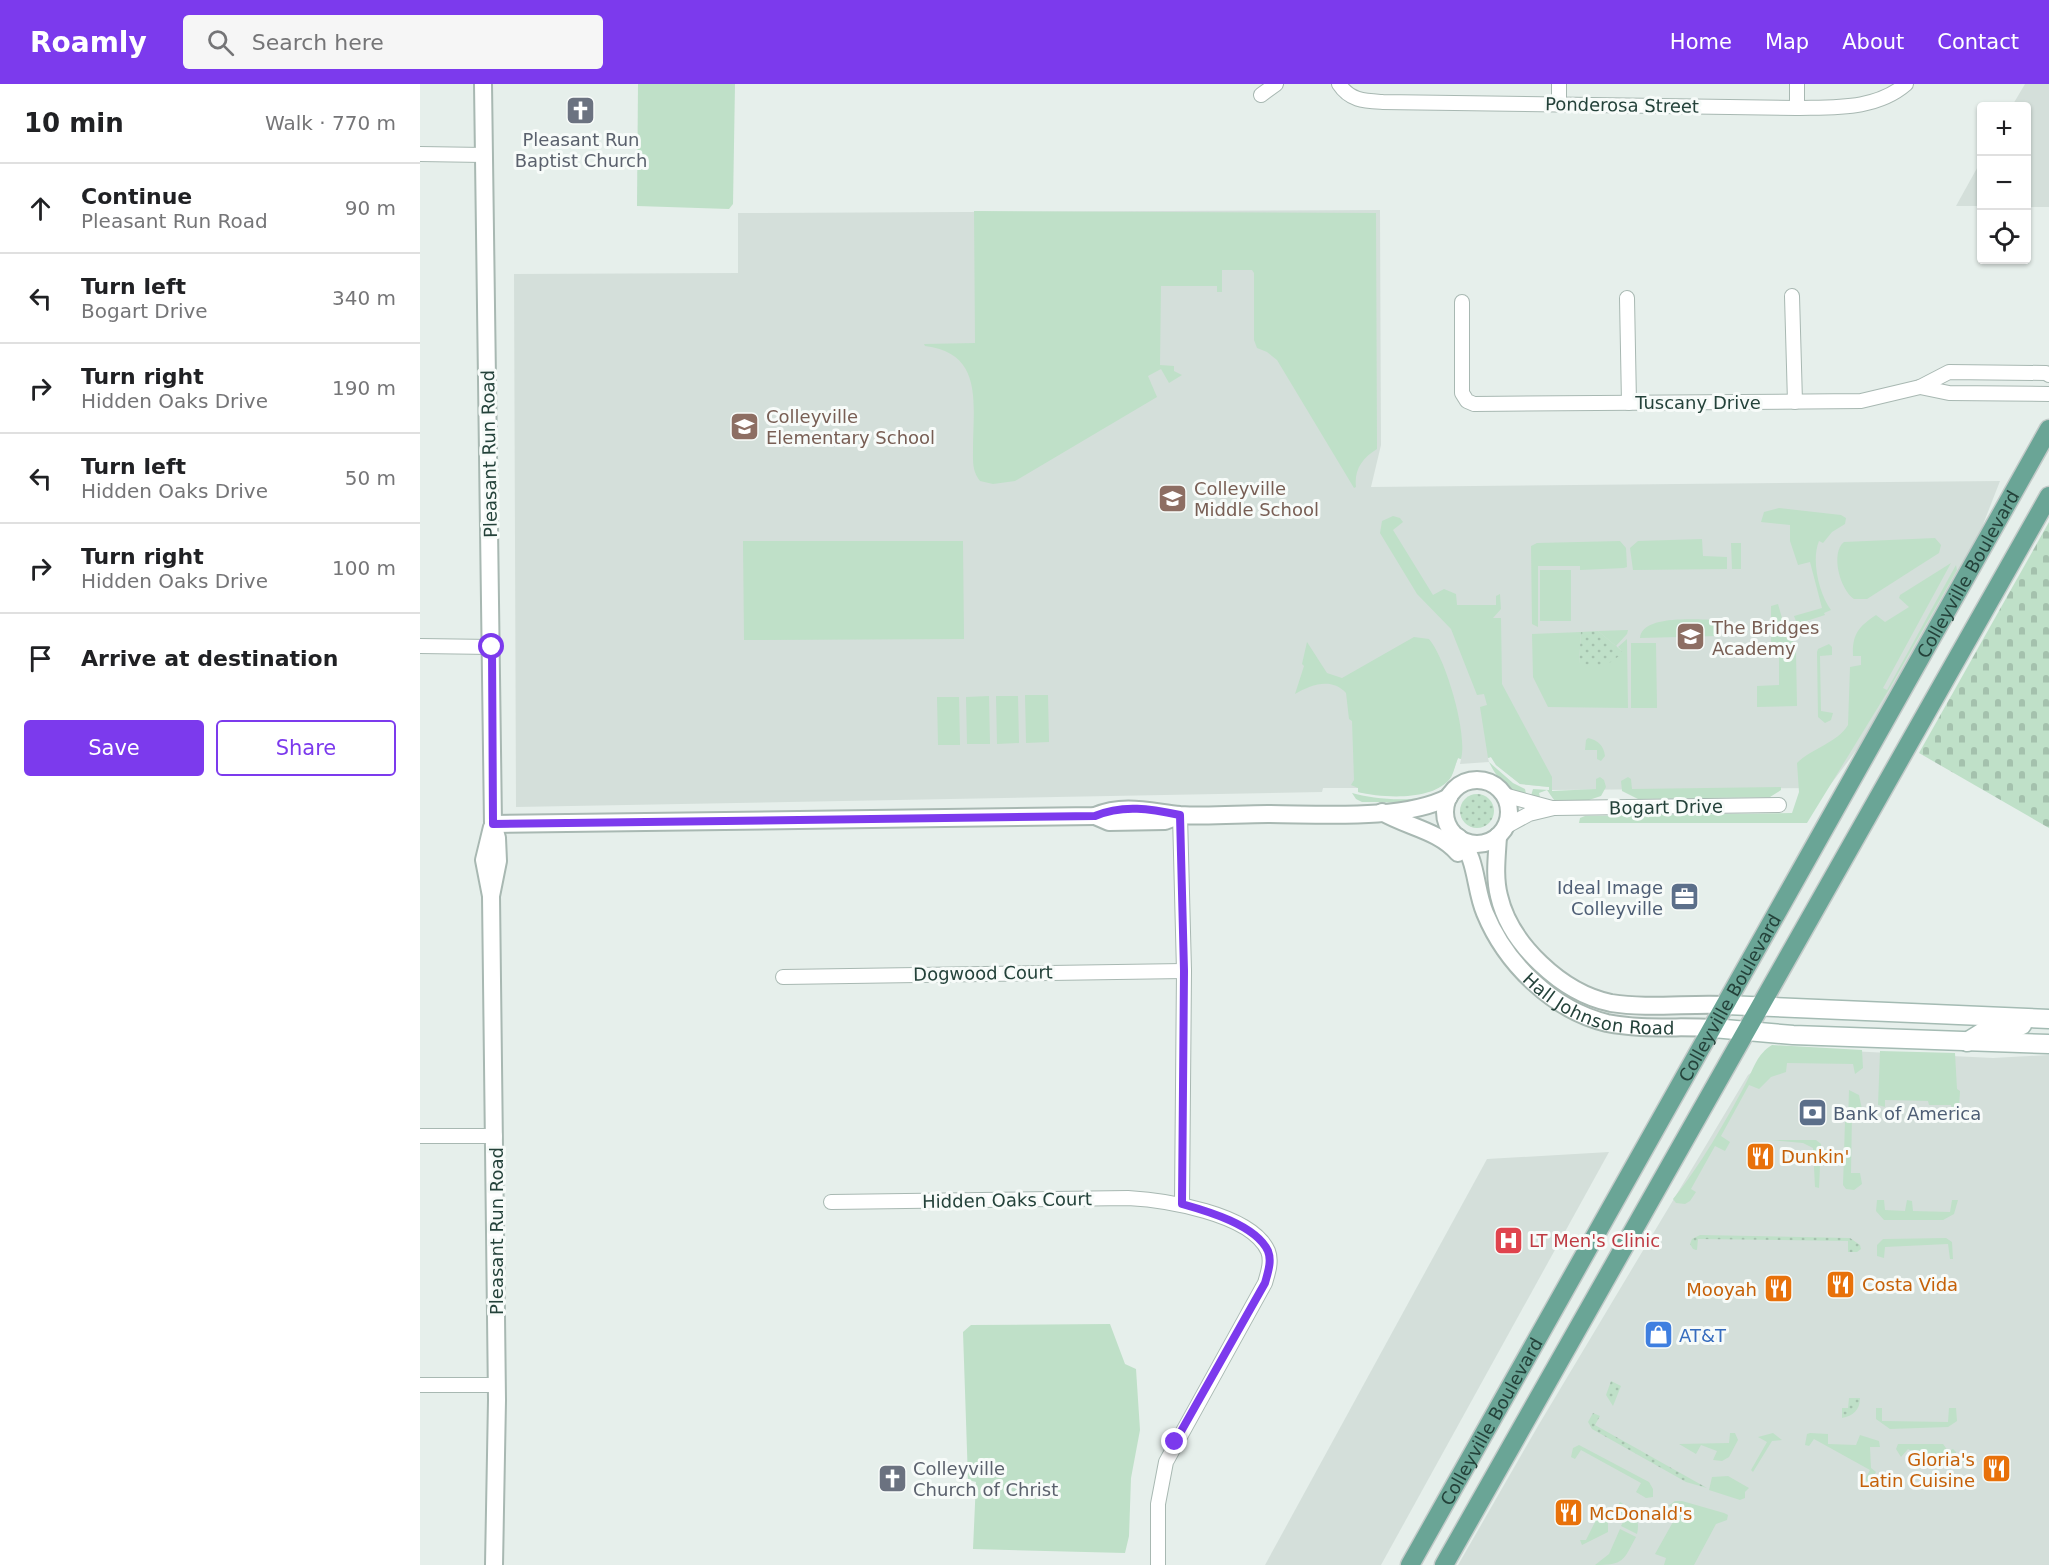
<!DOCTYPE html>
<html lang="en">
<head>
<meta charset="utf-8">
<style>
	:root { --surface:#fff; --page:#f6f6f6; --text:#202124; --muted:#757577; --line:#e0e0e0; --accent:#7c3aed }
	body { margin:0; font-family:"DejaVu Sans",sans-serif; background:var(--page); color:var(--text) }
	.controls { position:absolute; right:18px; top:18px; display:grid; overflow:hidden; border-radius:6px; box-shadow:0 2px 4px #0004 }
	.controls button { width:54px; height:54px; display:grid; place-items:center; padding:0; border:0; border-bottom:2px solid var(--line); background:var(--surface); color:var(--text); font:30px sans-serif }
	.stop { position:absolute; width:18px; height:18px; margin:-14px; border:4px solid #7c3aed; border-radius:50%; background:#fff }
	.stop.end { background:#7c3aed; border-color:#fff; box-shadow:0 2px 6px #0008 }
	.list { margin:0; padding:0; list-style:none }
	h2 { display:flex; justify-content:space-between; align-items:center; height:78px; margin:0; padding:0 24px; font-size:26px }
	h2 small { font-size:20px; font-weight:400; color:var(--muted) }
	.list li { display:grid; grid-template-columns:39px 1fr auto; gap:18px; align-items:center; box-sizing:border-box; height:90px; padding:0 24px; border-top:2px solid var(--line) }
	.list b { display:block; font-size:22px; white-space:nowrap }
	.list p { margin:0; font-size:20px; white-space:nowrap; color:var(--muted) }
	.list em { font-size:20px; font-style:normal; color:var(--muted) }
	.actions { display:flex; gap:12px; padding:18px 24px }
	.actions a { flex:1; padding:14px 0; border:2px solid var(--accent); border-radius:6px; text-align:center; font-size:21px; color:var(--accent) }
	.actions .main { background:var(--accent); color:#fff }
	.icon { flex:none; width:33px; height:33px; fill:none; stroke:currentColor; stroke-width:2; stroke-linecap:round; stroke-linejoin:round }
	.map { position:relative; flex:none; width:1629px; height:1481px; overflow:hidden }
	header { display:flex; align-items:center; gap:36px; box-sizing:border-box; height:84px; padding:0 30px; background:var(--accent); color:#fff }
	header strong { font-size:28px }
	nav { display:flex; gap:33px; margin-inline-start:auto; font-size:21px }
	.search { width:420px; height:54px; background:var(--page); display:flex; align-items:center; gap:15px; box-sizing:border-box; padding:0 21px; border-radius:6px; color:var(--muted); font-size:22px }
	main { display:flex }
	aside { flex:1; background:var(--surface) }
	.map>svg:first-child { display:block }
	.built { fill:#d4dfda }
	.grass { fill:#bfe0c8 }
	.cemetery { fill:url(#cemetery-stones) }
	.park { fill:url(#park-dots) }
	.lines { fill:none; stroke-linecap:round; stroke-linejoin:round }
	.minor-casing { stroke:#a8b8b2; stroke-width:16 }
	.tertiary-casing { stroke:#a8b8b2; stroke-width:20 }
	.secondary-casing { stroke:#a4bbb3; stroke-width:21 }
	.primary-casing { stroke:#c2cac8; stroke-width:21 }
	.minor { stroke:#fff; stroke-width:14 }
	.tertiary { stroke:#fff; stroke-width:16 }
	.secondary { stroke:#fff; stroke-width:18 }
	.primary { stroke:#6aa596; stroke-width:18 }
	.route { stroke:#7c3aed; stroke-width:8 }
	.labels { text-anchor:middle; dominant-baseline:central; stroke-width:6; stroke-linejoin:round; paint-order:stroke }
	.street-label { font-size:18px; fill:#24423a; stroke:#f7fbf9 }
	.worship-label { font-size:18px; fill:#5b616d; stroke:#f7fbf9 }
	.education-label { font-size:18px; fill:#785e54; stroke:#f7fbf9; text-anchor:start }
	.service-label { font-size:18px; fill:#4e5e75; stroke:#f7fbf9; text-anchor:end }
	.food-label { font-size:18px; fill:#c56008; stroke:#f7fbf9; text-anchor:start }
	.health-label { font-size:18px; fill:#be3a42; stroke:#f7fbf9; text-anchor:start }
	.shop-label { font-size:18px; fill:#366cbe; stroke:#f7fbf9; text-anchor:start }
</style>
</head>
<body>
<header>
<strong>Roamly</strong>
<div class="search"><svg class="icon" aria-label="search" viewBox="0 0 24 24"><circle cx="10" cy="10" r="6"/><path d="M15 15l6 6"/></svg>Search here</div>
<nav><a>Home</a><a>Map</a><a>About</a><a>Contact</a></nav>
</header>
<main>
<aside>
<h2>10 min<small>Walk · 770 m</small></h2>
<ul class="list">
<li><svg class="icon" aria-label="ahead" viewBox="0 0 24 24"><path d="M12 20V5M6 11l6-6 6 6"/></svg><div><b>Continue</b><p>Pleasant Run Road</p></div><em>90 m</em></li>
<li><svg class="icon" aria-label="left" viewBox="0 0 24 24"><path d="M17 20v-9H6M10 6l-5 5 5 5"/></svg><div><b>Turn left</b><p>Bogart Drive</p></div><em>340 m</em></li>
<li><svg class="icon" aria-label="right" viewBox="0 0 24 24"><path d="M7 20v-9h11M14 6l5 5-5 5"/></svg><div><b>Turn right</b><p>Hidden Oaks Drive</p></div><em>190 m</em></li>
<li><svg class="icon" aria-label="left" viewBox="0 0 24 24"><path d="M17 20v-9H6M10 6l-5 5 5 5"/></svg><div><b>Turn left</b><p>Hidden Oaks Drive</p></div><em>50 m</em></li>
<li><svg class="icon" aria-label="right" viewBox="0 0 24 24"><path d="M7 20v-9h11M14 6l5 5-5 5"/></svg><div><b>Turn right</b><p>Hidden Oaks Drive</p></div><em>100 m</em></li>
<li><svg class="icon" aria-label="arrive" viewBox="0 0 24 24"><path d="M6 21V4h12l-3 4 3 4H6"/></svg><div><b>Arrive at destination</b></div></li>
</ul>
<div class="actions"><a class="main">Save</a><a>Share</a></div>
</aside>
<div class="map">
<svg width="1629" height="1481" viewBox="0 0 1629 1481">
	<defs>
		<pattern id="cemetery-stones" width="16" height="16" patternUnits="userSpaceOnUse" patternTransform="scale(1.5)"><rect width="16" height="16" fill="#bfe0c8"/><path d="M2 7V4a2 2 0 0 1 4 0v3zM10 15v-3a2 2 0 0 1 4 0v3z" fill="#a4c1ad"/></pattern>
		<pattern id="park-dots" width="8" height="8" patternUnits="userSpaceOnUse" patternTransform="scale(1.5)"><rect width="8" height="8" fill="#bfe0c8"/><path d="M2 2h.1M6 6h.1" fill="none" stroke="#a4c1ad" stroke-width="1.8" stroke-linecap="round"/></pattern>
	</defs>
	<rect width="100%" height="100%" fill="#e6efeb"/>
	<g class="built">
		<path d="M1605 0H1629V123H1607L1606 22H1592Z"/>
		<path d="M1561 77V122H1536Z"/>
		<path d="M960 126 961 361 951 403 1580 397 1548 479 1476 613 1408 704 1129 706V703L1100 700 1076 681 1071 673 1068 674 1069 678 1040 680 1041 675 1038 674 1031 693 1024 700 1012 707 997 710H950L938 708V704H903L902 708 96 723 94 190 318 189V129Z"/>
		<path d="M1367 964 1573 974 1629 971V1481H1038L1118 1342 1328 991Z"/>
		<path d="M1189 1068 961 1481H845L1067 1075Z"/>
	</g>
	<g class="grass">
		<path d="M218 0H315L313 120 309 125 217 122Z"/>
		<path d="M554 127 956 129 957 365C942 374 934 386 936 403L934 404 857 276 847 268 837 264 834 256V189L832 186H802V208H797V202H741L740 281 754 282V287L762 291 749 299 741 285 728 292 737 313 595 397 573 400 560 397C552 387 553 377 553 365 553 320 564 269 505 262L504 260 555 259Z"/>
		<path d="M1359 424 1421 431 1426 434 1425 440 1412 448 1403 459 1399 457C1391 476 1399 510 1411 526L1404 529 1405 531 1377 540 1374 532 1402 524 1390 478 1378 481 1370 457V441L1341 438 1344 428Z"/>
		<path d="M973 432 980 434 983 438 973 446 1013 511 1024 505 1036 510 1037 521H1076V512L1080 510 1081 525 1073 534H1081L1082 600 1132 693V707L1176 705V695L1180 693 1184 696 1186 703 1181 712 1169 716H1134L1127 706 1119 709 1121 717 1110 715 1113 705 1129 706V703L1100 700 1076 681 1071 673 1068 674 1060 623 1067 621 1064 610 1057 611 1031 545 997 510 960 449 962 437Z"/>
		<path d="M1515 454 1521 461 1519 469 1447 515H1434C1420 506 1410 469 1424 458Z"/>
		<path d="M1282 455 1283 472 1307 473V485L1213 486 1210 464 1218 457Z"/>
		<path d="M323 457H543L544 555 324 556Z"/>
		<path d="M1200 457 1206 464 1207 483 1204 484 1160 486V482H1118V543L1112 540 1111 462 1117 459Z"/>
		<path d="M1311 459H1321V485H1312Z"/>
		<path d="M1531 479 1463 604 1467 606 1536 481 1537 486 1468 607 1387 739H1159L1160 734 1165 732 1372 729 1379 708 1377 679C1392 664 1417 659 1428 641L1430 583 1441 581V572H1433C1432 551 1438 543 1456 531L1465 538 1489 523 1479 514 1480 511Z"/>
		<rect x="1120" y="486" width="31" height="51"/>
		<path d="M1358 520 1368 555 1372 554 1376 567 1377 622 1337 623V602L1359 601V559L1351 558V522Z"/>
		<path d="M1298 536V552L1220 554C1222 530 1279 536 1298 536Z"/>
		<path d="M1208 546 1207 550 1196 562 1178 547Z"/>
		<path d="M1161 548 1159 580 1202 567 1198 563 1207 555 1208 624 1128 623 1113 593 1112 550Z"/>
		<path d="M994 553 1009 555C1026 575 1048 650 1041 675L1038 674C1035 681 1034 690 1029 696 1010 717 963 714 938 708V704L931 701 934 696 932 637 929 635 926 609C911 593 891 601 875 610L884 582 882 580 887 558 907 589 922 594Z"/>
		<path d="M1211 559H1236L1237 624H1211Z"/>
		<path d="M1409 560 1412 563V571L1400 572 1401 627 1413 629 1411 636 1405 639 1398 633 1397 568 1398 565Z"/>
		<path d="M605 611H628L629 658 606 659Z"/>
		<path d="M569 612 570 660H547L546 613Z"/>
		<path d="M576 612H598L599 659 577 660Z"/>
		<path d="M517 613H539L540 661H518Z"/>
		<path d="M1168 654C1178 656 1184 662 1185 672L1181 677 1177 675V666H1165L1166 656Z"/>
		<path d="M1069 678 1093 699 1105 705 1107 715C1089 705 1078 697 1069 678Z"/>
		<path d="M1208 693 1211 695 1212 705 1361 703V706L1350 713 1218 715 1202 707 1201 697Z"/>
		<path d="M1033 696C1014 726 973 717 942 718L936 715 932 709C953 715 994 719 1014 710 1021 707 1027 701 1033 696Z"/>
		<path d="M1352 961 1442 966 1443 984 1435 990 1433 980 1367 979 1366 988 1351 993 1339 1005 1329 1001 1301 1052 1310 1058 1305 1067 1295 1062 1271 1105 1276 1108 1270 1117 1265 1120 1256 1119 1253 1115C1279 1084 1307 1035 1326 999 1334 984 1337 970 1352 961Z"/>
		<path d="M1460 967 1535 969 1537 1005 1540 1007 1539 1025 1532 1027 1531 1021H1509L1508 1017 1465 1016V1023L1458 1021Z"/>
		<path d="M1429 1006 1439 1011 1443 1030H1432L1431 1089H1440L1442 1100 1434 1106 1426 1105 1423 1101 1425 1037H1428Z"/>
		<path d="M1351 1056H1396L1401 1060 1399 1104 1395 1103 1393 1064 1383 1059Z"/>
		<path d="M1457 1116H1464L1465 1126 1485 1127 1487 1116 1492 1117 1493 1127 1530 1128 1532 1116H1538L1534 1130 1523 1136H1464L1456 1127Z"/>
		<path d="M1526 1154 1532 1158 1533 1175H1530L1528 1160 1465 1163 1464 1174 1457 1172V1161L1463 1155Z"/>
		<path d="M690 1240 705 1280 716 1285 720 1346 711 1394 709 1452 705 1469 553 1465 556 1398 548 1396 543 1248 551 1241Z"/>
		<path d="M1456 1324H1462V1337L1528 1338 1529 1324H1536L1537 1337 1528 1343 1470 1345 1456 1335Z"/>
		<path d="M1310 1349H1315L1318 1356 1309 1373 1302 1377 1293 1376 1297 1367 1281 1361 1276 1370 1259 1360 1309 1359Z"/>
		<path d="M1353 1349 1362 1356 1352 1357 1333 1388 1331 1386 1347 1358 1338 1353Z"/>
		<path d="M1390 1349 1408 1350V1360L1436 1361 1440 1351 1459 1357 1460 1363H1450L1451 1384 1456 1388 1450 1398 1444 1397 1450 1386 1394 1355 1389 1362 1385 1361 1387 1350Z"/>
		<path d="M1478 1360H1523L1528 1367 1533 1365 1536 1368 1535 1385 1524 1378 1521 1382 1488 1365 1481 1373 1476 1365Z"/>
		<path d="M1159 1361 1229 1398 1233 1405V1413L1226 1414 1216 1408 1221 1399 1161 1366 1155 1375 1151 1373 1153 1364Z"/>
		<path d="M1308 1392 1329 1404 1325 1408V1414L1320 1416 1289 1406 1292 1393Z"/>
		<path d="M1262 1417 1304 1429 1308 1431 1307 1436 1296 1440 1274 1481H1244L1246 1474 1235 1470 1258 1429 1257 1422H1248L1255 1417Z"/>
		<path d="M1200 1418C1213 1425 1221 1434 1217 1450L1201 1442 1204 1436 1198 1421Z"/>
		<path d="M1179 1430 1188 1437V1448L1162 1461 1160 1456H1166Z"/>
		<path d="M1200 1445 1216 1453C1203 1477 1204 1481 1175 1481L1189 1470Z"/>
	</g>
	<path class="cemetery" d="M1629 438V744L1499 669Z"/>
	<g class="park">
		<path d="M1178 547 1202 567V570L1185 582 1159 580 1161 548Z"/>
		<circle cx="1057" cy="727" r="17"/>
		<path d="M1280 1151 1430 1154 1440 1161 1441 1165 1437 1168H1428V1157L1278 1155 1277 1166 1273 1165 1270 1160 1272 1155Z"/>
		<path d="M1191 1297 1201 1302 1193 1322 1186 1311Z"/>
		<path d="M1429 1314H1440C1440 1326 1433 1332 1422 1334V1324H1428Z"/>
		<path d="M1173 1329 1180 1332 1175 1341 1287 1404 1266 1398 1172 1345 1168 1338Z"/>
	</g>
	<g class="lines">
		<defs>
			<g id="minor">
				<path d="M919 0C930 17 945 17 963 18L1377 24C1414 23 1456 26 1486 0"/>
				<path d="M1377 0V24"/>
				<path d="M841 11 856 0"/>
				<path d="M1139 20V0"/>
				<path d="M0 70 64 71"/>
				<path d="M1372 212 1375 318"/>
				<path d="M1207 214 1209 319"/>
				<path d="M1042 218V309L1047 317 1054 320 1441 317 1500 303 1529 288 1626 289 1629 291"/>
				<path d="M1500 303 1529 309 1629 310"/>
				<path d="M0 562 72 563"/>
				<path d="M1084 711 1132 724"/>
				<path d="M760 731 764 887 762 1120"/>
				<path d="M1085 743 1109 730 1134 724 1359 721"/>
				<path d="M363 893 764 887"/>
				<path d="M0 1052H75"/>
				<path d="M411 1118 708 1114C744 1116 831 1129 848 1167 852 1177 848 1189 845 1199L746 1378 738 1420V1481"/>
				<path d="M0 1301H76"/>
			</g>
			<g id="tertiary">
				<path d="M63 0 73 740 77 754 78 777 71 812"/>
				<circle cx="1057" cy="728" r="32"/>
				<path d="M962 728C987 743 1018 746 1038 769"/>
				<path d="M675 732 689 738 745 737 753 734"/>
				<path d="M73 740 675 732C704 720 730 728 760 731 789 733 819 730 848 730 899 730 983 737 1029 713"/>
				<path d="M72 743 64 776 71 812 77 1316 74 1481"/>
				<path d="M1078 752C1077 772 1074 792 1079 812 1090 860 1142 909 1191 919 1228 925 1269 919 1306 921"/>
				<path id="s1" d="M1038 753C1058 775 1054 803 1065 829 1086 880 1133 926 1187 939 1221 946 1259 942 1293 944"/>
			</g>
			<g id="secondary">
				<path d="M1306 921 1629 935"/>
				<path d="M1293 944 1373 951 1629 960"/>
				<path d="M1547 958 1563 948 1591 945 1602 941"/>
			</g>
			<g id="primary">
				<path id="s2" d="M990 1481 1629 345"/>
				<path d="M1024 1481 1629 412"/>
			</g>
		</defs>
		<use href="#minor" class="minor-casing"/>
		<use href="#tertiary" class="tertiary-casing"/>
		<use href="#secondary" class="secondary-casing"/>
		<use href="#primary" class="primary-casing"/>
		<use href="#minor" class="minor"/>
		<use href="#tertiary" class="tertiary"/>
		<use href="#secondary" class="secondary"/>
		<use href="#primary" class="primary"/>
	</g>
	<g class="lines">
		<path class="route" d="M72 563 73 740 675 732C703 720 731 725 760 731L764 887 762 1120C787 1127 836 1141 848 1167 852 1177 848 1188 845 1199L755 1358"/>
	</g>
	<defs>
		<symbol id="church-square" viewBox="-11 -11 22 22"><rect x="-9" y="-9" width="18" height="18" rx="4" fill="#6b7280" stroke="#f7fbf9"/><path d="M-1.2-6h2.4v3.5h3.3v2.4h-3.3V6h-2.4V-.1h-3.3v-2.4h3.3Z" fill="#fff"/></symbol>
		<symbol id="school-square" viewBox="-11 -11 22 22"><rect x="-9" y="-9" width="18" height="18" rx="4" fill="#8d6e63" stroke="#f7fbf9"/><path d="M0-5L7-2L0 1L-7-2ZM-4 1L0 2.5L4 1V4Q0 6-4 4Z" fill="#fff"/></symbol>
		<symbol id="office-square" viewBox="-11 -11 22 22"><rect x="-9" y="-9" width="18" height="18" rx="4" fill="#5c6f8a" stroke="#f7fbf9"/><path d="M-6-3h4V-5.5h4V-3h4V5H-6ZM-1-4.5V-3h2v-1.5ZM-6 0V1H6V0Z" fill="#fff"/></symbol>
		<symbol id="bank-square" viewBox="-11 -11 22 22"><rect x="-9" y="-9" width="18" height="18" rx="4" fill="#5c6f8a" stroke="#f7fbf9"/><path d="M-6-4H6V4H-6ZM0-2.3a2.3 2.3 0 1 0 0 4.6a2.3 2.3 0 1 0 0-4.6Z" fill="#fff"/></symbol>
		<symbol id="restaurant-square" viewBox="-11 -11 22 22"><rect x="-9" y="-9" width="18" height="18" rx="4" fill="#e8710a" stroke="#f7fbf9"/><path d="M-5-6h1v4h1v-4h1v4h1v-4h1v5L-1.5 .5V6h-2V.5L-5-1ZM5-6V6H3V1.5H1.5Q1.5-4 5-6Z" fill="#fff"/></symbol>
		<symbol id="hospital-square" viewBox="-11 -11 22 22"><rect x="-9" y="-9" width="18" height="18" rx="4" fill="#e0444e" stroke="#f7fbf9"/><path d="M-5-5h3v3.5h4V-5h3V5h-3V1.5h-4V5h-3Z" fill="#fff"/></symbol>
		<symbol id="shop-square" viewBox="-11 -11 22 22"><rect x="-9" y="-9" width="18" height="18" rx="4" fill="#3f7fe0" stroke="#f7fbf9"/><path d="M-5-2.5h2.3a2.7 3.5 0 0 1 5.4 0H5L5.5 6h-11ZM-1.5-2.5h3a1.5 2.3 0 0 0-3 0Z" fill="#fff"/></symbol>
	</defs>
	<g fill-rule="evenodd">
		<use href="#church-square" x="144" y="10" width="33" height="33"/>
		<use href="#school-square" x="308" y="326" width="33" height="33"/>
		<use href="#school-square" x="736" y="398" width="33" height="33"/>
		<use href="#school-square" x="1254" y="536" width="33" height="33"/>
		<use href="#office-square" x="1248" y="796" width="33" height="33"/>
		<use href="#bank-square" x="1376" y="1012" width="33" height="33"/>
		<use href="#restaurant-square" x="1324" y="1056" width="33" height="33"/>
		<use href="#hospital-square" x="1072" y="1140" width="33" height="33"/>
		<use href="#restaurant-square" x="1404" y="1184" width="33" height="33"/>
		<use href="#restaurant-square" x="1342" y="1188" width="33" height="33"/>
		<use href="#shop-square" x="1222" y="1234" width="33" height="33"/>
		<use href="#restaurant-square" x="1560" y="1368" width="33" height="33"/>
		<use href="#church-square" x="456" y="1378" width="33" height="33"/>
		<use href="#restaurant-square" x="1132" y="1412" width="33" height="33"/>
	</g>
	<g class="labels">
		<g class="street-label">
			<text transform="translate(1202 21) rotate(1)">Ponderosa Street</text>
			<text x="1278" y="318">Tuscany Drive</text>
			<text transform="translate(69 370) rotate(-91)">Pleasant Run Road</text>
			<text stroke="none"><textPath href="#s2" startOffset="1137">Colleyville Boulevard</textPath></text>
			<text transform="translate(1246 723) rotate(-1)">Bogart Drive</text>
			<text transform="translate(563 889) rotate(-1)">Dogwood Court</text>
			<text stroke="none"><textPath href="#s2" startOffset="651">Colleyville Boulevard</textPath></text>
			<text stroke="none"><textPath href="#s1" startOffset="238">Hall Johnson Road</textPath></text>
			<text transform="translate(587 1116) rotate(-1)">Hidden Oaks Court</text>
			<text transform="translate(76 1147) rotate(-90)">Pleasant Run Road</text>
			<text stroke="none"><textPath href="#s2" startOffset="165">Colleyville Boulevard</textPath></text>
		</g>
		<g class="worship-label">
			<text x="161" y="55">Pleasant Run<tspan x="161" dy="21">Baptist Church</tspan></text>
			<text x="493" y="1384" text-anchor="start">Colleyville<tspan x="493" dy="21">Church of Christ</tspan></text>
		</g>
		<g class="education-label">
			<text x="346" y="332">Colleyville<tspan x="346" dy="21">Elementary School</tspan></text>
			<text x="774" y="404">Colleyville<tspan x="774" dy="21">Middle School</tspan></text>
			<text x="1292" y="543">The Bridges<tspan x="1292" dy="21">Academy</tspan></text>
		</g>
		<g class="service-label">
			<text x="1243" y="803">Ideal Image<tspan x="1243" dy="21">Colleyville</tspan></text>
			<text x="1413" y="1029" text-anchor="start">Bank of America</text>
		</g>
		<g class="food-label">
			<text x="1361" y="1072">Dunkin'</text>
			<text x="1442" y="1200">Costa Vida</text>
			<text x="1337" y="1205" text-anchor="end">Mooyah</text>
			<text x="1555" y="1375" text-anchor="end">Gloria's<tspan x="1555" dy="21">Latin Cuisine</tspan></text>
			<text x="1169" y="1429">McDonald's</text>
		</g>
		<g class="health-label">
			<text x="1109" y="1156">LT Men's Clinic</text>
		</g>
		<g class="shop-label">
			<text x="1259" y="1251">AT&amp;T</text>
		</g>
	</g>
</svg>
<div class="controls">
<button>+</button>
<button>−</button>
<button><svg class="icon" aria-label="locate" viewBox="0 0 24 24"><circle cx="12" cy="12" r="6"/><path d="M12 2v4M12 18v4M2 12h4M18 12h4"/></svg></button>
</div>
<div class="stop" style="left:72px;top:563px"></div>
<div class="stop end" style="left:755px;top:1358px"></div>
</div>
</main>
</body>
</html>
